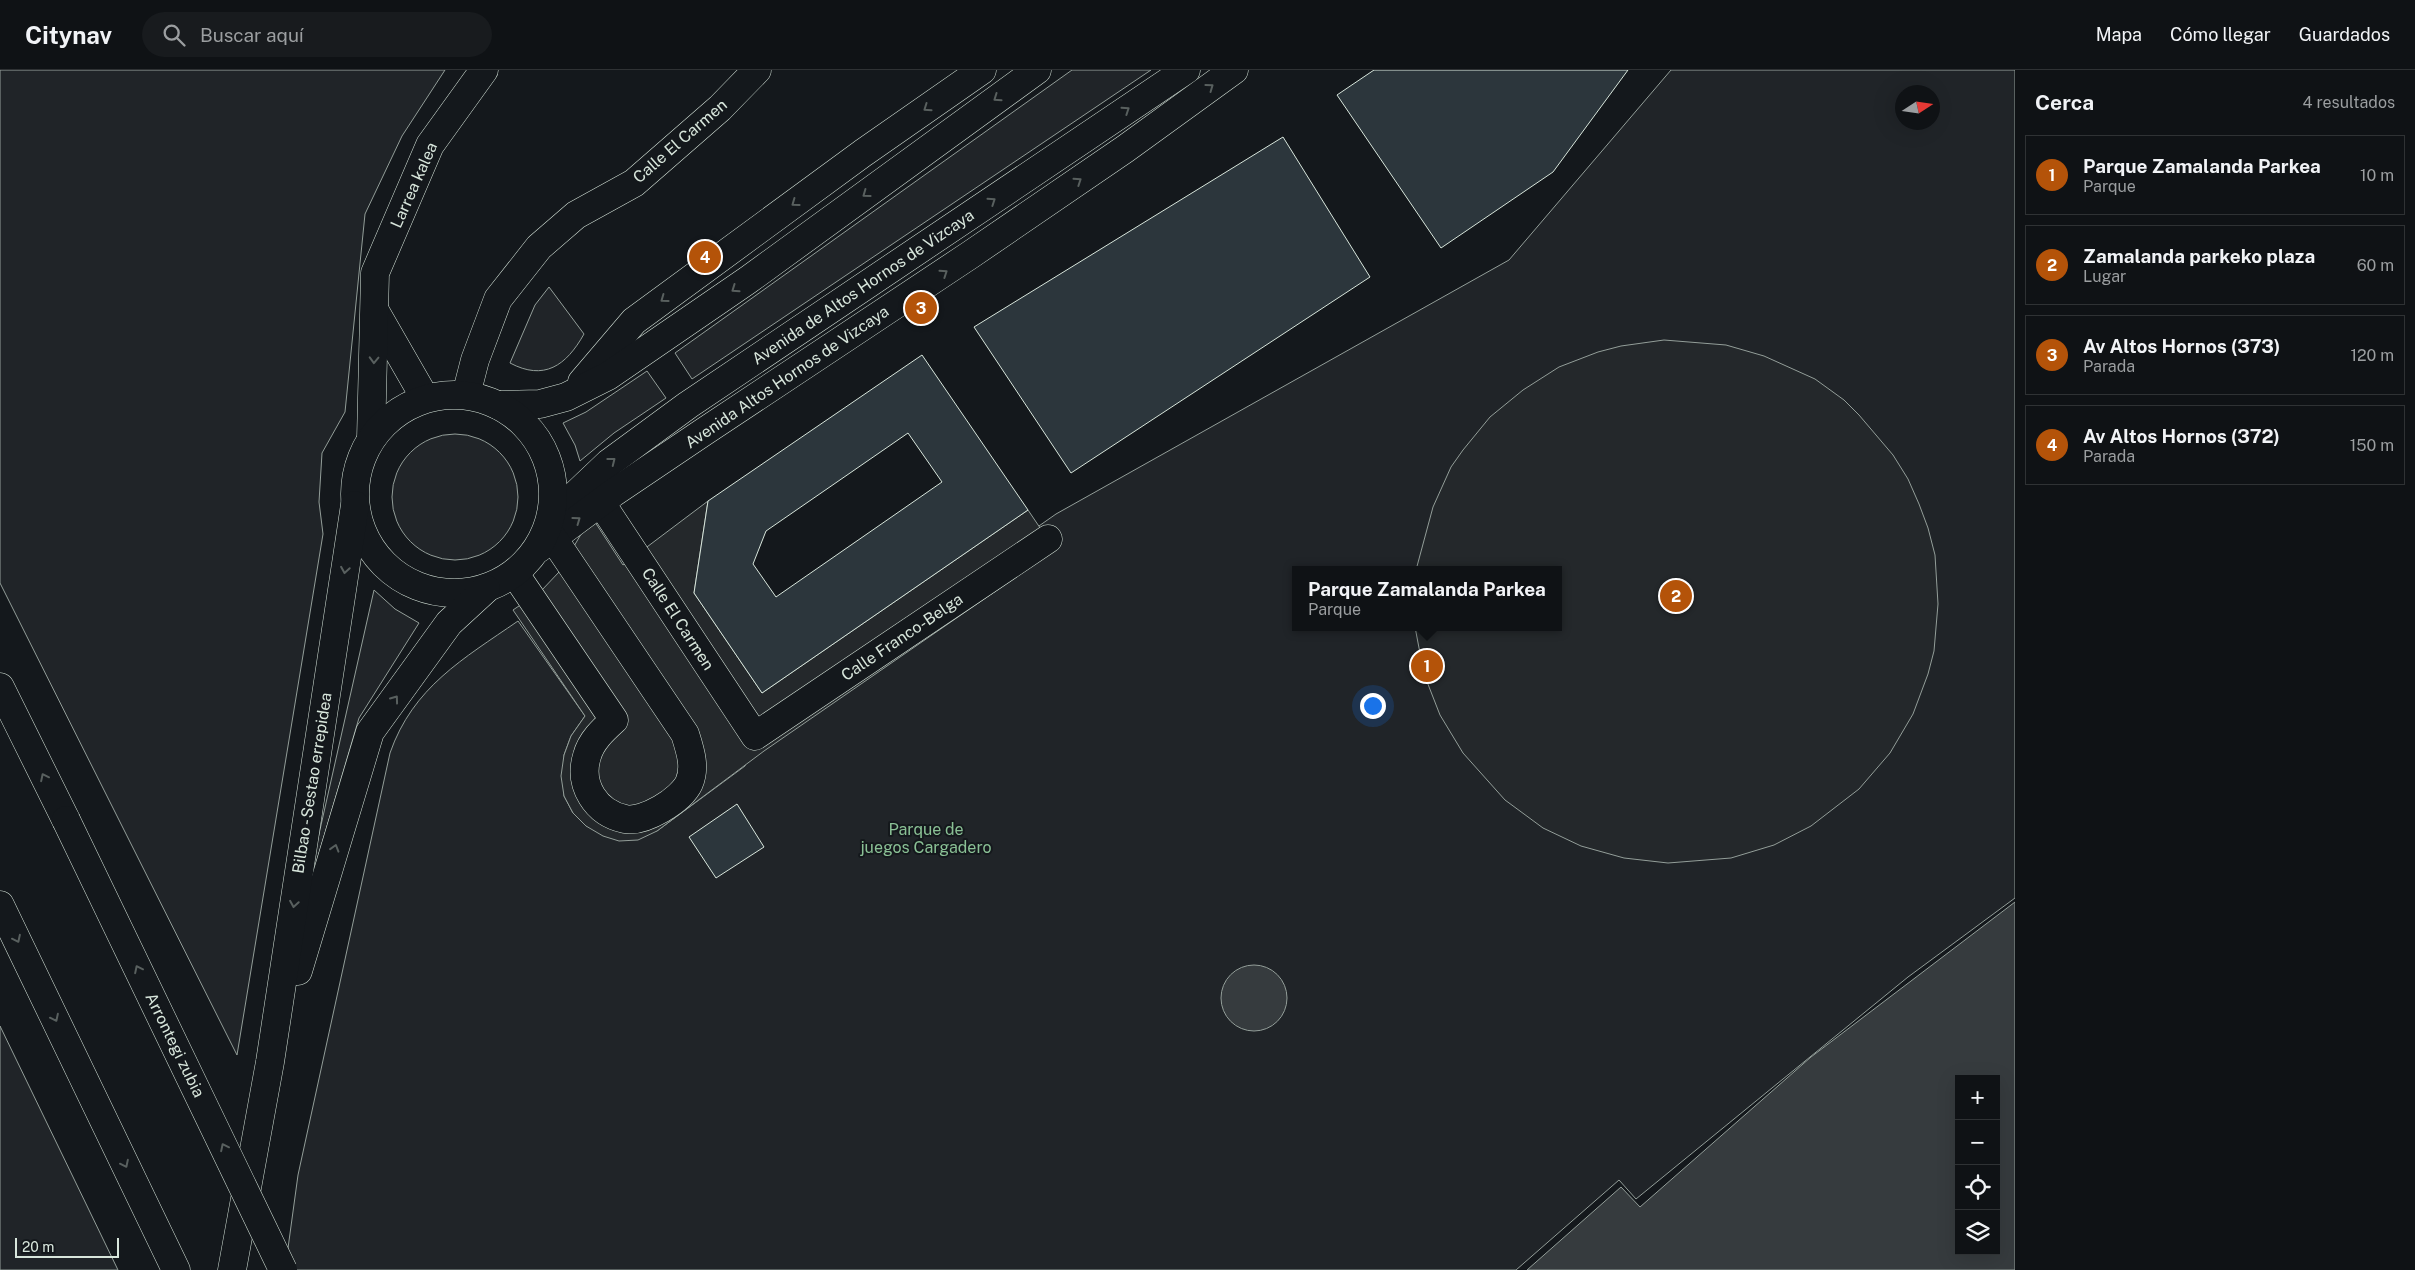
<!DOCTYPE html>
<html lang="es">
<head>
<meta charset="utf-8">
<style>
	:root { --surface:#0f1215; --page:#181b1e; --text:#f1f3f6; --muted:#9b9ea0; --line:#2f3234; --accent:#b45309 }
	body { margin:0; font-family:"Public Sans",sans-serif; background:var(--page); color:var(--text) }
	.controls { position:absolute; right:15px; bottom:15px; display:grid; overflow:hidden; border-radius:0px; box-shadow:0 5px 20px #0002 }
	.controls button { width:45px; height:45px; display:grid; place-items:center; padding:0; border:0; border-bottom:1px solid var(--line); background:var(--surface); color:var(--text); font:25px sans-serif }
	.compass { position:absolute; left:1895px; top:15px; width:45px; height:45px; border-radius:50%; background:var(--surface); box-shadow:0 5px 20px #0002; rotate:78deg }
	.scale { position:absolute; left:15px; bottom:12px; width:104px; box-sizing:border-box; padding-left:5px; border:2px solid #d8e6dc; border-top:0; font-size:14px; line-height:18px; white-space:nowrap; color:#d8e6dc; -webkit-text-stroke:4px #14181c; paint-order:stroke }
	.you { position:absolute; left:1372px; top:635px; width:18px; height:18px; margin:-12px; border:4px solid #fff; border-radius:50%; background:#1a73e8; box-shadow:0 0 0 8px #1a73e833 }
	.badge { display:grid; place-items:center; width:32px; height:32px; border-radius:50%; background:var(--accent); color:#fff; font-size:16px; font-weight:700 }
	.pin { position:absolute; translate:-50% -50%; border:2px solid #fff; box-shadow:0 1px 5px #0006 }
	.popup { position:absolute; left:1292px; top:496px; width:270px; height:65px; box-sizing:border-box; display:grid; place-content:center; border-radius:0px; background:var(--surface); filter:drop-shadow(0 1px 4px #0005); font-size:16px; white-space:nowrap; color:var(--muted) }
	.popup b { font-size:19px; color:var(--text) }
	.popup::after { content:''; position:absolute; left:50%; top:100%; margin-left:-10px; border:10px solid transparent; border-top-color:var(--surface) }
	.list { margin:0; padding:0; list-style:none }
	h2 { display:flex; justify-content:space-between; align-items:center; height:65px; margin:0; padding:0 20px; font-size:21px }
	h2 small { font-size:16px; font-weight:400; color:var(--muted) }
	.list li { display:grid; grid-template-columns:32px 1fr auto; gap:15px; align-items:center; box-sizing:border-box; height:80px; margin:0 10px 10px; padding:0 10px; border:1px solid var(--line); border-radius:0px }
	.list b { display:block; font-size:19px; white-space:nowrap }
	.list p { margin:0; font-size:16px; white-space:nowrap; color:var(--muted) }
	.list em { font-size:16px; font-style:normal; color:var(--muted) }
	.icon { flex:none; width:28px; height:28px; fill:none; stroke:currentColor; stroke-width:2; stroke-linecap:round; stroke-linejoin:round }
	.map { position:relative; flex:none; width:2015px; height:1200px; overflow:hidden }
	header { display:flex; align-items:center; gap:30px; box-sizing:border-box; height:70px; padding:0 25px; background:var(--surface); border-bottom:1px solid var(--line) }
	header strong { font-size:24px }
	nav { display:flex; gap:28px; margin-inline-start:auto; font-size:18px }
	.search { width:350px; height:45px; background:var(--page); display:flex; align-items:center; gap:12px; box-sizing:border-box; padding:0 18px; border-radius:28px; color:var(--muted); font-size:19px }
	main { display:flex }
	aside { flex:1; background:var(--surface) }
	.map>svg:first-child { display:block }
	.green { fill:#202428; stroke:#939e99; fill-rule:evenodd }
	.parking { fill:#24282b; stroke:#939e99 }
	.water { fill:#363b3e; stroke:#939e99; fill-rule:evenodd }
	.building { fill:#2c363c; stroke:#d8e6dc; fill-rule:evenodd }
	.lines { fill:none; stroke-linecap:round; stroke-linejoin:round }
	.street-casing { stroke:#d8e6dc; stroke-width:29 }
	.primary-casing { stroke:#d8e6dc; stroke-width:29 }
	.highway-casing { stroke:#d8e6dc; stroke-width:29 }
	.street { stroke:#14181c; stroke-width:28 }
	.primary { stroke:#14181c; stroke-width:28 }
	.highway { stroke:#14181c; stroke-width:28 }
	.highway-bridge-casing { stroke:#d8e6dc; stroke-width:29; stroke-linecap:butt }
	.highway-bridge { stroke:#14181c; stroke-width:28 }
	.oneway { stroke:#59605f }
	.labels { text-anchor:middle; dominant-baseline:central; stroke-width:4; stroke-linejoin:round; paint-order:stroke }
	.street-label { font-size:16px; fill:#d8e6dc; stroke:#14181c }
	.park-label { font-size:16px; fill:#8ac095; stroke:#14181c }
</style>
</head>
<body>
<header>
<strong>Citynav</strong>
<div class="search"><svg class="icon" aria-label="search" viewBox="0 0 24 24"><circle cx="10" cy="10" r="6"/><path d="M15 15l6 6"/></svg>Buscar aquí</div>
<nav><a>Mapa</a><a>Cómo llegar</a><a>Guardados</a></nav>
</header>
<main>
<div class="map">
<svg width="2015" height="1200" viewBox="0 0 2015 1200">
	<rect width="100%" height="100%" fill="#14181c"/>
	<g class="green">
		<path d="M0 0H445L402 66 365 144 345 342 322 383 319 432 323 464 237 985 0 513Z"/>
		<path d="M1072 0H1151L692 309 675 283Z"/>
		<path d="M1671 0H2015V828L1908 907 1636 1129 1619 1110 1516 1200H285L298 1105 390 683C413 617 463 589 518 551L585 646 571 666 564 685V726L573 743 586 756 657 761 745 696 757 654 1056 444 1509 190ZM1902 22H1932V52H1902ZM1296 500H1558V557H1296Z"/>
		<path d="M549 217 584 264C566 296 544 311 510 293L535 235Z"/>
		<path d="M647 301 666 328 614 363 580 391 575 375 563 353 586 342Z"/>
		<circle cx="455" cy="427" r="63"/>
		<path d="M374 520 395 539 419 553 359 648 301 844Z"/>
		<path d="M0 956 118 1200H0Z"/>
	</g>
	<g class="parking">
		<path d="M1664 270 1726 275 1764 286 1815 309 1844 330 1859 345 1893 385 1908 409 1919 434 1928 458 1935 485 1938 534 1934 581 1928 604 1913 644 1890 683 1859 719 1811 756 1774 775 1731 788 1668 793 1624 788 1581 776 1543 758 1505 730 1463 683 1440 645 1424 604 1415 557H1558V500H1416L1433 437 1451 397 1463 380 1490 347 1523 320 1559 297 1598 282 1621 276Z"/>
		<path d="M708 431 694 523 762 623 1028 440 1055 480 764 681 657 761 638 770 619 771 603 766 586 756 573 743 564 726 561 706 564 685 571 666 585 646 513 540 541 521 559 502 584 459 595 452 623 495Z"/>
	</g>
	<g class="water">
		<path d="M2015 832V1200H1527L1621 1117 1640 1137 1811 987ZM1959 1009H1996V1181H1959Z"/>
		<circle cx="1254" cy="928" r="33"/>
	</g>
	<g class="building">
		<path d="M1374 0H1628L1553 102 1441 178 1337 25Z"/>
		<path d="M1283 67 1370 207 1071 403 974 257Z"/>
		<path d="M922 285 1028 440 762 623 694 523 708 431ZM908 363 942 412 776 527 753 494 766 461Z"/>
		<path d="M737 734 764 777 716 808 689 767Z"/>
	</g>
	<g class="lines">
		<defs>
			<g id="street">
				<path d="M375 241 425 328"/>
				<path d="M582 312 634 251 863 83 982 0"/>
				<path d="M466 325 475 290 498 229 539 177 576 145 634 113 720 38 757 0"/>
				<path d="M498 335 540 334 566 327 608 306 748 210 1037 0"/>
				<path d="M371 369 375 203 430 75 484 0"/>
				<path d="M601 433 755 666 1048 469"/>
				<path d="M551 448 609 393 688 335 1186 0"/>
				<path d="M538 479 613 423 705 361 970 185 1125 79 1234 0"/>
				<path d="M515 504 614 650C603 660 591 671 587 686 578 715 596 743 625 749 644 753 681 730 689 713 696 697 690 680 685 664L553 468"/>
			</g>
			<g id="primary">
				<circle cx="454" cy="424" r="99"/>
				<path d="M298 901 370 662 449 553 486 519"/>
				<path d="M232 1200 270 992 355 435"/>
			</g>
			<g id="highway">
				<path d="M0 617 66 750"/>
				<path d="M0 835 176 1200"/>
			</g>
		</defs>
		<use href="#street" class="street-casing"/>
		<use href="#primary" class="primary-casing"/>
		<use href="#highway" class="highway-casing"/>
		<use href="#street" class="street"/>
		<use href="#primary" class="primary"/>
		<use href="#highway" class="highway"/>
		<defs>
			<path id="highway-bridge" d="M66 750 283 1200"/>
		</defs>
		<use href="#highway-bridge" class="highway-bridge-casing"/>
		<use href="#highway-bridge" class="highway-bridge"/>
	</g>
	<defs><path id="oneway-chevron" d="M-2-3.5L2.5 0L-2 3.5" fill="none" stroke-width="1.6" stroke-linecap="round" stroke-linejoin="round" transform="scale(1.25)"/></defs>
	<g class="oneway">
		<use href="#oneway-chevron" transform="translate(1210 17) rotate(-36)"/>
		<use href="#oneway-chevron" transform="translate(997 28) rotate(145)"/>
		<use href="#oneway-chevron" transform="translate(927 38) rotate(145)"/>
		<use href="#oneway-chevron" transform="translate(1126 40) rotate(-34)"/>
		<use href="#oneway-chevron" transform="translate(1078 111) rotate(-34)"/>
		<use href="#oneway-chevron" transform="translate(866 124) rotate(144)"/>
		<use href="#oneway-chevron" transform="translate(992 131) rotate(-34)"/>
		<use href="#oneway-chevron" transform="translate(795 133) rotate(144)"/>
		<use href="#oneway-chevron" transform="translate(944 203) rotate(-34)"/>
		<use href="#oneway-chevron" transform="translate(735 219) rotate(145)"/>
		<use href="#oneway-chevron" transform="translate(664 229) rotate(144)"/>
		<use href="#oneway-chevron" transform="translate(374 290) rotate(92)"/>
		<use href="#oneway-chevron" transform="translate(612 391) rotate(-38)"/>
		<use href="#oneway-chevron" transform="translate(577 450) rotate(-36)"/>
		<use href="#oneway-chevron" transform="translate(345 500) rotate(99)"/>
		<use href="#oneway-chevron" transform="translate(395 629) rotate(-54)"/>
		<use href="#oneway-chevron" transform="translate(44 707) rotate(-116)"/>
		<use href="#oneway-chevron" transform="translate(335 778) rotate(-73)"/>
		<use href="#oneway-chevron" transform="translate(294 834) rotate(99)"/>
		<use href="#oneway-chevron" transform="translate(17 869) rotate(64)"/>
		<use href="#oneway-chevron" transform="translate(138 899) rotate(-116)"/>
		<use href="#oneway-chevron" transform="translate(55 948) rotate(64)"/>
		<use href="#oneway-chevron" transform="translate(224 1077) rotate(-116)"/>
		<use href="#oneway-chevron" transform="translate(125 1094) rotate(64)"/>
	</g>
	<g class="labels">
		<g class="street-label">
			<text transform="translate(680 71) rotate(-41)">Calle El Carmen</text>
			<text transform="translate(414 115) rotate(-66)">Larrea kalea</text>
			<text transform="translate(863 217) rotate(-34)">Avenida de Altos Hornos de Vizcaya</text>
			<text transform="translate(787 307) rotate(-34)">Avenida Altos Hornos de Vizcaya</text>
			<text transform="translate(678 549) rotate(57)">Calle El Carmen</text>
			<text transform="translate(902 567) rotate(-34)">Calle Franco-Belga</text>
			<text transform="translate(312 713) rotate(-81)">Bilbao - Sestao errepidea</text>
			<text transform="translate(175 975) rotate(64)">Arrontegi zubia</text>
		</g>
		<g class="park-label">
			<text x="926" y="759">Parque de<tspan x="926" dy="18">juegos Cargadero</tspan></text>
		</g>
	</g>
</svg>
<div class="controls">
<button>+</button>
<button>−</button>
<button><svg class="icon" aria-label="locate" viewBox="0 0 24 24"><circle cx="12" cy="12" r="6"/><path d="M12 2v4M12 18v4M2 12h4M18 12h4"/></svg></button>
<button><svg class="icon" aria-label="layers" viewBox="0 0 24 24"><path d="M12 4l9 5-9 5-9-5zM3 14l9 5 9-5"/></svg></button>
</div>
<svg class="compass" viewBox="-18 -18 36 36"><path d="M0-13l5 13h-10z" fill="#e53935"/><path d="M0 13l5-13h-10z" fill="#9b9ea0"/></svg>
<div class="scale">20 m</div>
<div class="you"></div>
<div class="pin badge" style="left:1427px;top:596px">1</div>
<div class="popup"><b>Parque Zamalanda Parkea</b>Parque</div>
<div class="pin badge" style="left:1676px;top:526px">2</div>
<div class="pin badge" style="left:921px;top:238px">3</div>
<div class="pin badge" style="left:705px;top:187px">4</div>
</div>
<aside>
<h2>Cerca<small>4 resultados</small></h2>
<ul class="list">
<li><span class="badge">1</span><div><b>Parque Zamalanda Parkea</b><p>Parque</p></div><em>10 m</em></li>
<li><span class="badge">2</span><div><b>Zamalanda parkeko plaza</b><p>Lugar</p></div><em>60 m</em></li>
<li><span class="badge">3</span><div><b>Av Altos Hornos (373)</b><p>Parada</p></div><em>120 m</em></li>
<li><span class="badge">4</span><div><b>Av Altos Hornos (372)</b><p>Parada</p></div><em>150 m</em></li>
</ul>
</aside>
</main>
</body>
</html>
